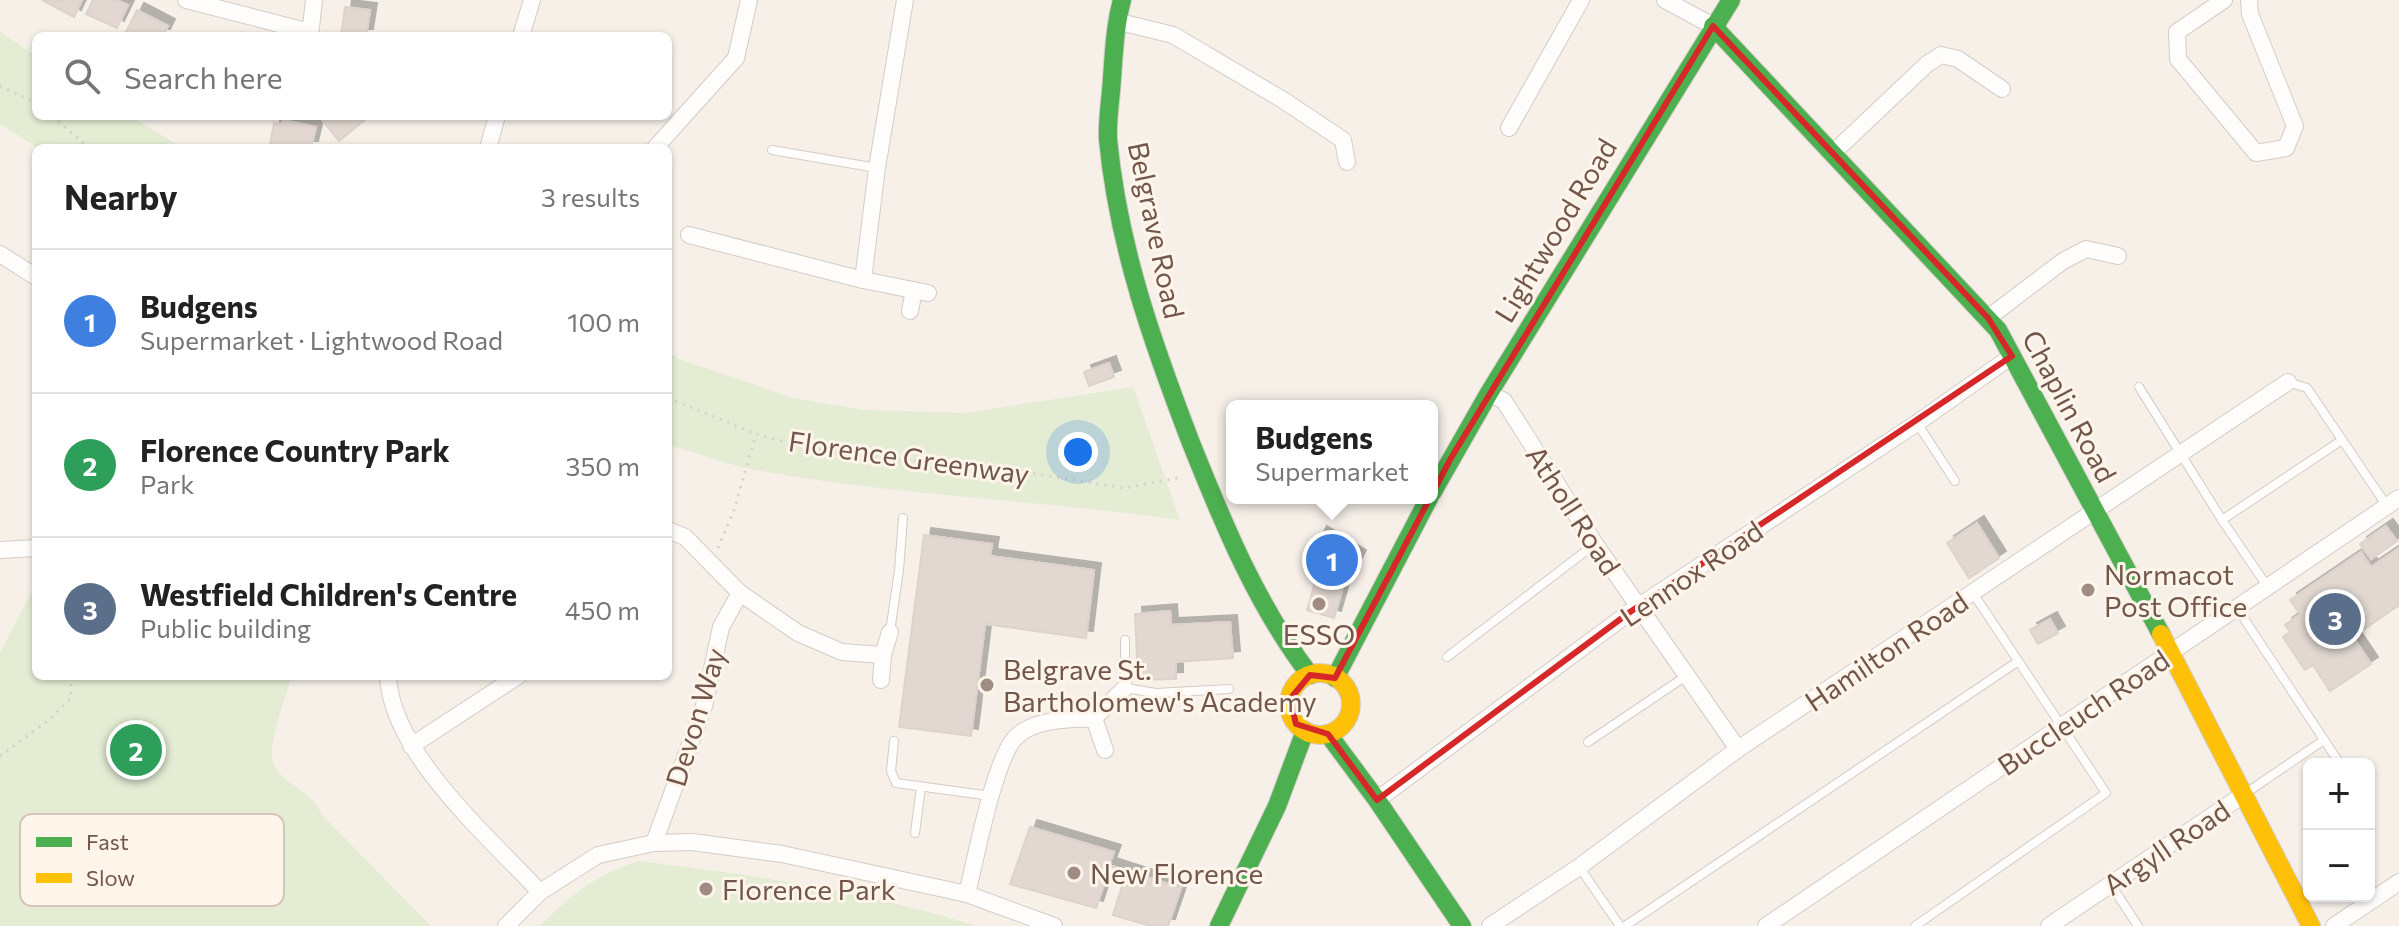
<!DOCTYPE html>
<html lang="en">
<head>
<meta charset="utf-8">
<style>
	:root { --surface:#fff; --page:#f2f2f2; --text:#222; --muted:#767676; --line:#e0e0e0; --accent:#d93025 }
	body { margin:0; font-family:Commissioner,sans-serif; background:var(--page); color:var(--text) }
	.controls { position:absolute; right:24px; bottom:24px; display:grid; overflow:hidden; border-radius:12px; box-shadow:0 2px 6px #0004 }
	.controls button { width:72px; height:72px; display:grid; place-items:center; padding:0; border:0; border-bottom:2px solid var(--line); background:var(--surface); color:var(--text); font:40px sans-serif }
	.you { position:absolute; left:1078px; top:452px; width:28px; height:28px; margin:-20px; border:6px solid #fff; border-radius:50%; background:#1a73e8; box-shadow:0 0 0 12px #1a73e833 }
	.badge { display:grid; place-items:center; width:52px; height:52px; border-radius:50%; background:var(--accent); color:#fff; font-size:26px; font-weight:700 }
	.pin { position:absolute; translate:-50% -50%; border:4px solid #fff; box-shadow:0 2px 8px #0006 }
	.popup { position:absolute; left:1226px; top:400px; width:212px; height:104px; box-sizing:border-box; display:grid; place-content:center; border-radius:12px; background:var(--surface); filter:drop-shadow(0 2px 6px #0005); font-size:26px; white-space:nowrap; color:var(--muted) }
	.popup b { font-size:30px; color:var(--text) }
	.popup::after { content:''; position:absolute; left:50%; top:100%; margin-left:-16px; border:16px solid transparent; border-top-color:var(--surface) }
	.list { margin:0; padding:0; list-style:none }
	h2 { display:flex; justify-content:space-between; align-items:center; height:104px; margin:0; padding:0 32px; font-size:34px }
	h2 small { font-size:26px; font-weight:400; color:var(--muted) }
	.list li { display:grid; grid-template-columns:52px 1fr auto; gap:24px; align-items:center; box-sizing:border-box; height:144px; padding:0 32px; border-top:2px solid var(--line) }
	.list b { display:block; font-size:30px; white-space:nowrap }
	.list p { margin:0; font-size:26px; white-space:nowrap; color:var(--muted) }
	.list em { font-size:26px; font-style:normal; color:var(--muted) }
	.icon { flex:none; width:44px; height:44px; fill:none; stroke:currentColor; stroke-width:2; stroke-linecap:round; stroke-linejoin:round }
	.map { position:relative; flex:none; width:2399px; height:926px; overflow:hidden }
	.search { position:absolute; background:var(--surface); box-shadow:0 2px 6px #0004; left:32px; top:32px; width:640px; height:88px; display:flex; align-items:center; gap:20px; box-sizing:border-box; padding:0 28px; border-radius:12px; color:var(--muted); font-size:30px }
	.panel { position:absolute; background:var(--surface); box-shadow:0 2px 6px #0004; left:32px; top:144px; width:640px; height:536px; border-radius:12px }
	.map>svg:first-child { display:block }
	.green { fill:#e4ecd4 }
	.building { fill:#e2d8d1; stroke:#ded3cc; stroke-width:2; filter:url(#shadow) }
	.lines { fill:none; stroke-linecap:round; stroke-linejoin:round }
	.lane-casing { stroke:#d4ccc6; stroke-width:10 }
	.street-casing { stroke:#d4ccc6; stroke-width:18 }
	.fast-casing { stroke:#d5ccc6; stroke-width:20 }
	.slow-casing { stroke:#d5ccc6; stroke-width:20 }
	.path { stroke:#d9d0cd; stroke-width:3; stroke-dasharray:2 6; stroke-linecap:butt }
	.lane { stroke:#fefdfc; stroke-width:8 }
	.street { stroke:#fefdfc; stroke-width:16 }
	.fast { stroke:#4caf50; stroke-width:18 }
	.slow { stroke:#ffc107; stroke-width:18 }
	.marked { fill:none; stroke:#d62828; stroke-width:6; stroke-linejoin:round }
	.poi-dot { fill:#a08c82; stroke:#fef5ea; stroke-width:3 }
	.labels { text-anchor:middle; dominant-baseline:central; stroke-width:6; stroke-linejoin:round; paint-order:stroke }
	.street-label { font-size:28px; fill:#72564b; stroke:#fef5ea }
	.poi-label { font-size:28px; fill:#72564b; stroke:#fef5ea; text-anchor:start }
	.key { fill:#fef5ea; stroke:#d4c5ba; stroke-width:2 }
	.key-label { font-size:22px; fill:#72564b }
</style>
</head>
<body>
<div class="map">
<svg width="2399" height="926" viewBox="0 0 2399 926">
	<defs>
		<filter id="shadow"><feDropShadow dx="7" dy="-7" stdDeviation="0" flood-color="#0004"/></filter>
	</defs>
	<rect width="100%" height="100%" fill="#f6f0e9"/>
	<g class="green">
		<path d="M0 32 36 56V116H130L183 148H63L52 143 38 148 0 124Z"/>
		<path d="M668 352 679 359 793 398 864 410 965 413 1133 387 1180 520C1041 500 900 496 762 471 730 466 699 453 668 445Z"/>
		<path d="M36 583V676H291C286 701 272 729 272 755 273 784 315 789 321 814L431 926H0V653Z"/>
		<path d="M639 861C753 875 866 891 976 926H540C572 894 595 875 639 861Z"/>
	</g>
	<g class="building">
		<path d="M42 0H82L74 17Z"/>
		<path d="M93 0H116L128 5 117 28 86 14Z"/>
		<path d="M345 7 370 10 366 36H341Z"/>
		<path d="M137 10 168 26 163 36H135L126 32Z"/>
		<path d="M329 116H363L366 119 339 141 323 121Z"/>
		<path d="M283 120 316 127 311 148H289L270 144 274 123 282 124Z"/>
		<path d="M1109 363 1114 377 1089 386 1084 372Z"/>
		<path d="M1977 523 1999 558 1969 578 1947 543Z"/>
		<path d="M2386 526 2397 541 2371 559 2360 544Z"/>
		<path d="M1320 533 1359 557 1344 585 1304 563Z"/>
		<path d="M924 535 992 544 990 556 1094 570 1086 638 985 624 971 736 899 727Z"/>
		<path d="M2399 548V605L2353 637 2371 664 2330 691 2313 665 2305 670 2283 637 2290 632 2285 625 2300 614 2290 600 2361 552 2371 567Z"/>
		<path d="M1316 579 1343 587 1334 618 1307 610Z"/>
		<path d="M1170 611 1171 625 1230 622 1233 658 1176 662V679L1138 680 1135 614Z"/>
		<path d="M2050 619 2058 633 2038 644 2030 630Z"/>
		<path d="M1030 827 1114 852 1109 865 1181 888 1168 926H1151L1113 915 1122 886 1105 881 1096 908 1010 884Z"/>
	</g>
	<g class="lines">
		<defs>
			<g id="lane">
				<path d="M772 150 877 168"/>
				<path d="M2288 382 2307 388 2387 506"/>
				<path d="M2139 387 2222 520 2267 586"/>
				<path d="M1917 423 1955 481"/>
				<path d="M2222 520 2342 440"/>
				<path d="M2237 608 2340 764"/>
				<path d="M890 632 899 570 903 518"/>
				<path d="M1125 640V688L1156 693 1229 689"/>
				<path d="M1447 657 1595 544"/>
				<path d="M894 741 891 771 896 783 991 796"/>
				<path d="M1588 742 1686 676"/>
				<path d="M2246 793 2324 740"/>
				<path d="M915 833 921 787"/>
				<path d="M1580 868 1620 926"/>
				<path d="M2111 885 2138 926"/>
				<path d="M1625 926 2017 662"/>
				<path d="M1915 926 2106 793 1973 593"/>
			</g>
			<g id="street">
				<path d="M186 0 310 32"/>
				<path d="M1665 0 1713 26"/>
				<path d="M2224 0 2177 32 2178 59 2256 153 2286 148 2295 126 2250 14 2249 0"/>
				<path d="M1116 21 1173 35 1283 100 1343 140 1347 162"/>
				<path d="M310 36 314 0"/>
				<path d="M521 36 532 0"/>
				<path d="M1509 128 1581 0"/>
				<path d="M488 148 497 116"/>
				<path d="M655 148 736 58 749 0"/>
				<path d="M1833 153 1927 64 1941 55 1958 59 2002 89"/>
				<path d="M689 235 863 280 928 293"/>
				<path d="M0 254 36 277"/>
				<path d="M863 280 877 168 905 0"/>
				<path d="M910 311 914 290"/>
				<path d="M1988 318 2063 261 2086 249 2118 256"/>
				<path d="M1489 393 1504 401 1595 544 1738 749"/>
				<path d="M668 530 685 537 740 593 798 633 842 652 883 655"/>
				<path d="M0 550 36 548"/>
				<path d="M388 676C391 753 489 837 540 892"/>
				<path d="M881 680 883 655 890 632"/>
				<path d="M1094 718 1125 688"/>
				<path d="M411 746 518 676"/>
				<path d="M1377 800 1630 612 1917 423 2012 356"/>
				<path d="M654 843 704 706 721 627 740 593"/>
				<path d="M967 894C975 862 995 755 1017 736 1037 718 1069 720 1094 718L1105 750"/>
				<path d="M506 926 540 892 598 855 654 843 692 842 782 854 967 894 1054 926"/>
				<path d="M1490 926 1579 867 1738 749 2288 382"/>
				<path d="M1766 926 2399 498"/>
				<path d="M2049 926 2243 795"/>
				<path d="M2334 926 2399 882"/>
			</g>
			<g id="fast">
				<path d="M1122 0C1115 26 1114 51 1112 78 1111 98 1107 119 1108 139 1118 246 1153 344 1191 443 1223 523 1257 606 1310 675"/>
				<path d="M1713 26 1998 330 2161 634"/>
				<path d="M1432 493 1489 393 1731 0"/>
				<path d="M1335 678 1429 498"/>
				<path d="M1328 734 1377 800 1462 926"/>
				<path d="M1219 926 1277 806 1305 731"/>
			</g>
			<g id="slow">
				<path d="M2161 634 2311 926"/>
				<circle cx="1320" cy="704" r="31"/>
			</g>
		</defs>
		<use href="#lane" class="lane-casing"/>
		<use href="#street" class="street-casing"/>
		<use href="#fast" class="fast-casing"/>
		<use href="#slow" class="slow-casing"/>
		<g class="path">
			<path d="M0 86 36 103"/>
			<path d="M52 116 89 148"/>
			<path d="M668 398 756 434 808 448 886 459 981 465 1124 488 1183 477"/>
			<path d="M718 548 734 510 756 434"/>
			<path d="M0 756 50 719 71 698V676"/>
		</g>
		<use href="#lane" class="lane"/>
		<use href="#street" class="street"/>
		<use href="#fast" class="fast"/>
		<use href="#slow" class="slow"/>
	</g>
	<path class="marked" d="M1713 26 1988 318 2012 356 1630 612 1377 800 1328 734 1296 724 1290 699 1310 675 1335 678 1451 458Z"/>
	<g class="poi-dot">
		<circle cx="2088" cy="590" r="8"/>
		<circle cx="1319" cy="604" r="8"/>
		<circle cx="987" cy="685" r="8"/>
		<circle cx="1074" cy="873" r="8"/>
		<circle cx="706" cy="889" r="8"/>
	</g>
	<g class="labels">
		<g class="street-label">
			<text transform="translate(1157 230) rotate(78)">Belgrave Road</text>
			<text transform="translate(1555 230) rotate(-59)">Lightwood Road</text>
			<text transform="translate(2070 406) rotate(62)">Chaplin Road</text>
			<text transform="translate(909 457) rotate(8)">Florence Greenway</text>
			<text transform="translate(1574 510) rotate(57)">Atholl Road</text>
			<text transform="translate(1691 573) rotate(-34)">Lennox Road</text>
			<text transform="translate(1886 651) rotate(-34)">Hamilton Road</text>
			<text transform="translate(2083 712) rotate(-34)">Buccleuch Road</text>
			<text transform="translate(695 717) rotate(-73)">Devon Way</text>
			<text transform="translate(2166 847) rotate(-34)">Argyll Road</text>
		</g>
		<g class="poi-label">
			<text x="2104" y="574">Normacot<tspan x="2104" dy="32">Post Office</tspan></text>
			<text x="1319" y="634" text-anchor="middle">ESSO</text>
			<text x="1003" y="669">Belgrave St.<tspan x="1003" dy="32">Bartholomew's Academy</tspan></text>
			<text x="1090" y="873">New Florence</text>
			<text x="722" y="889">Florence Park</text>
		</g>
	</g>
	<rect x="20" y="814" width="264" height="92" rx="12" class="key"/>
	<rect x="36" y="837" width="36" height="10" fill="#4caf50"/>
	<rect x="36" y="873" width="36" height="10" fill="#ffc107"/>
	<g class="key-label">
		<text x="86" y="850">Fast</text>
		<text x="86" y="886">Slow</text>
	</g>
</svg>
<div class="controls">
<button>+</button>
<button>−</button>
</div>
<div class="you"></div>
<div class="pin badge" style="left:1332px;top:560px;background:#3f7fe0">1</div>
<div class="popup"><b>Budgens</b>Supermarket</div>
<div class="pin badge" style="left:136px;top:750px;background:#2e9e5b">2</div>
<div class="pin badge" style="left:2335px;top:619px;background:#5c6f8a">3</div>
<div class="search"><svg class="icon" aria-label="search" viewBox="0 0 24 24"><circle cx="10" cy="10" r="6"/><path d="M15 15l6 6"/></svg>Search here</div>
<section class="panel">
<h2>Nearby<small>3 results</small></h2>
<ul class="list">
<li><span class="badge" style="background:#3f7fe0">1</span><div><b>Budgens</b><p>Supermarket · Lightwood Road</p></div><em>100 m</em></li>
<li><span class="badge" style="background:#2e9e5b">2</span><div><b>Florence Country Park</b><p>Park</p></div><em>350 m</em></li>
<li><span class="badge" style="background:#5c6f8a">3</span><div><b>Westfield Children's Centre</b><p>Public building</p></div><em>450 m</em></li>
</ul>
</section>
</div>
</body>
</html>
